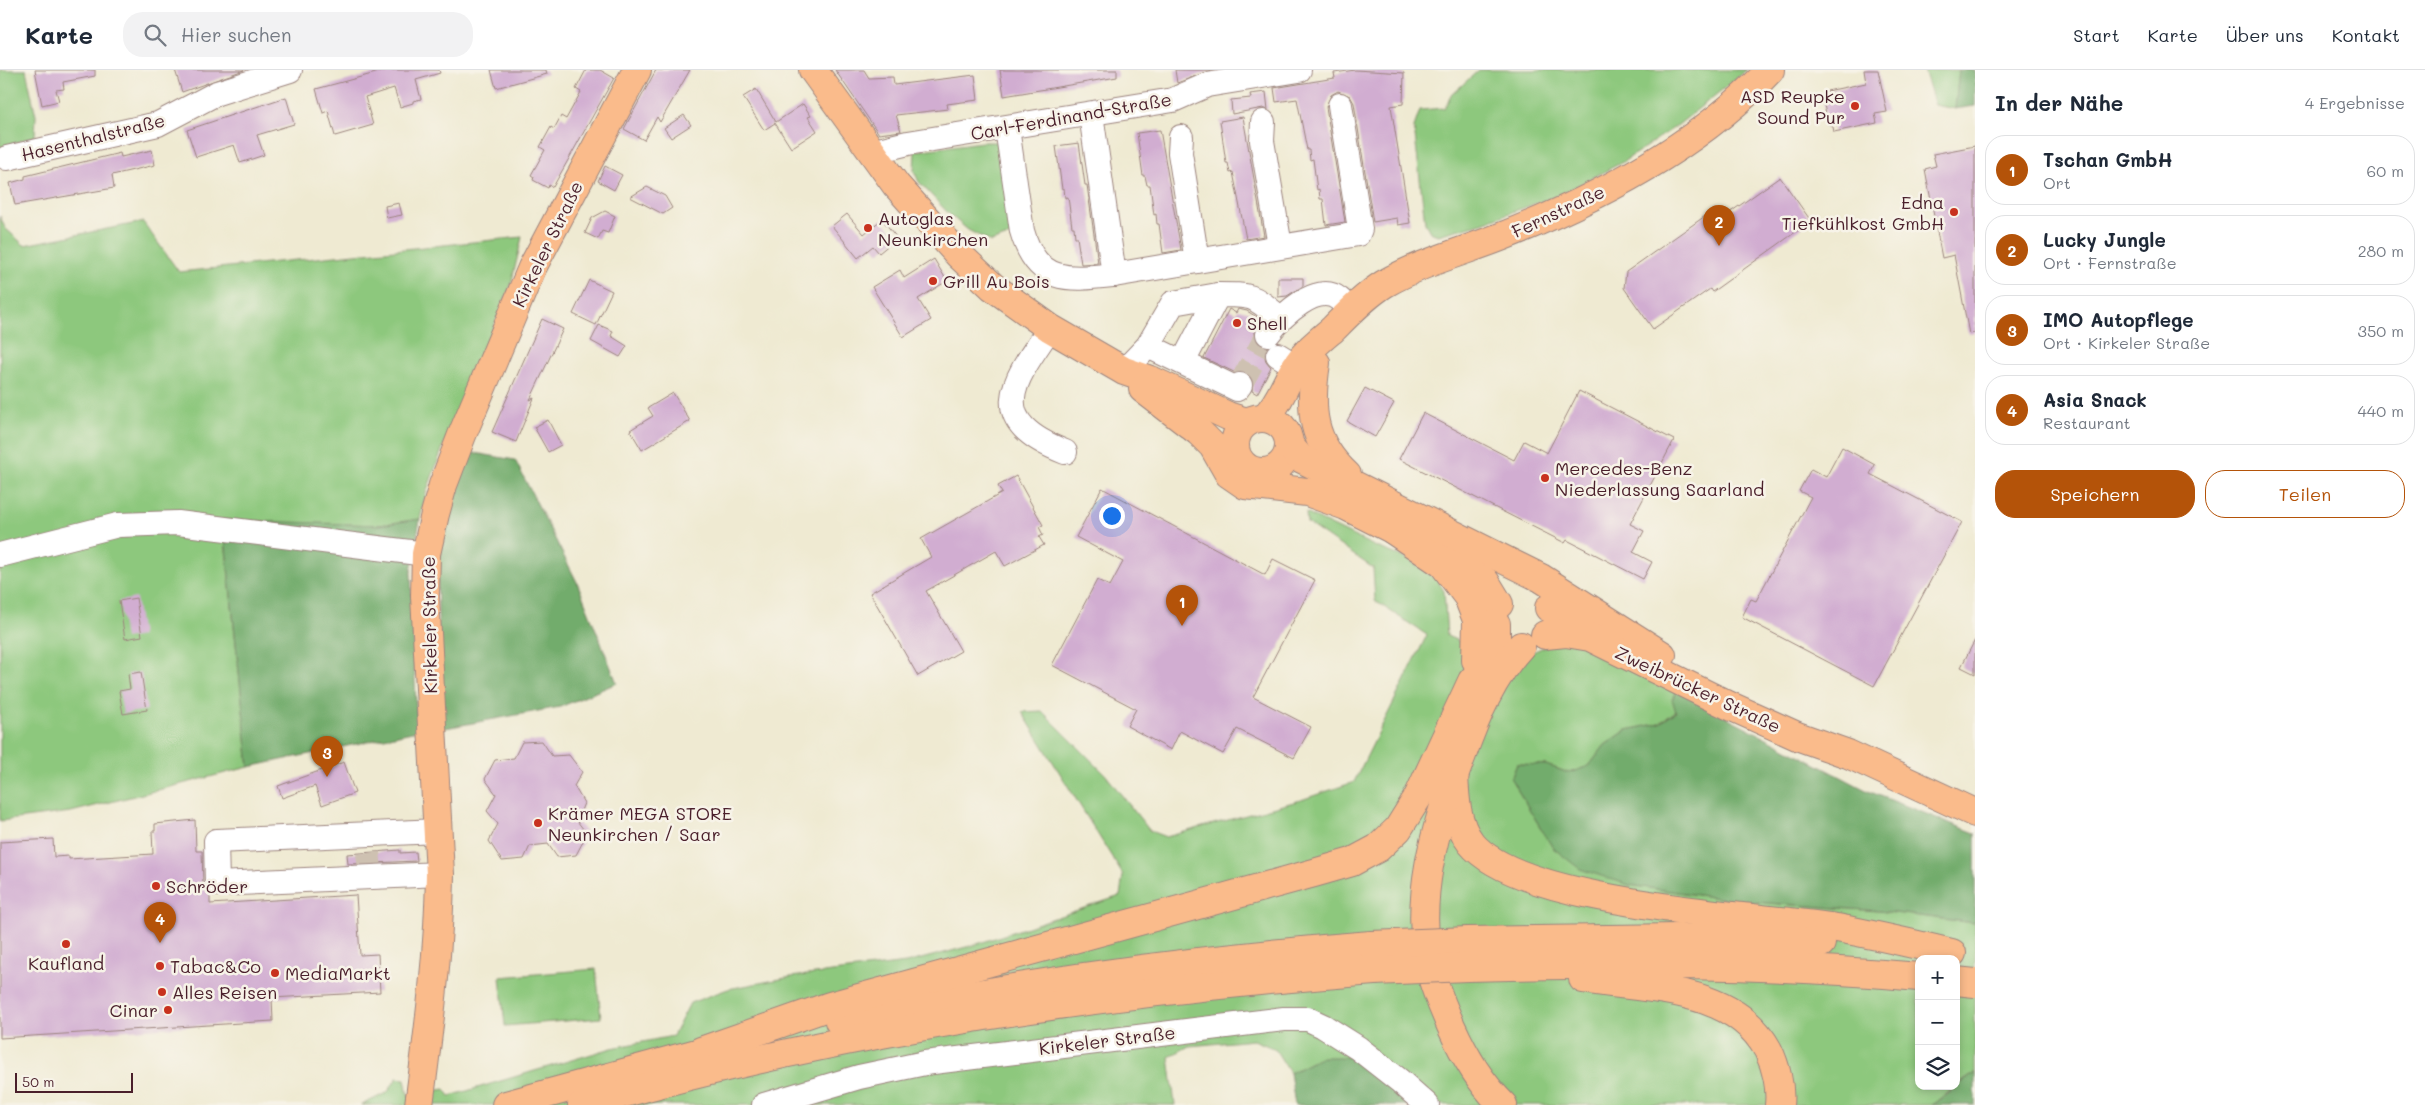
<!DOCTYPE html>
<html lang="de">
<head>
<meta charset="utf-8">
<style>
	:root { --surface:#fff; --page:#f2f2f3; --text:#1f2937; --muted:#747a83; --line:#e0e1e3; --accent:#b45309 }
	body { margin:0; font-family:Mali,sans-serif; background:var(--page); color:var(--text) }
	.controls { position:absolute; right:15px; bottom:15px; display:grid; overflow:hidden; border-radius:10px; box-shadow:0 2px 8px #0003 }
	.controls button { width:45px; height:45px; display:grid; place-items:center; padding:0; border:0; border-bottom:1px solid var(--line); background:var(--surface); color:var(--text); font:25px sans-serif }
	.scale { position:absolute; left:15px; bottom:12px; width:118px; box-sizing:border-box; padding-left:5px; border:2px solid #4a1f2b; border-top:0; font-size:14px; line-height:18px; white-space:nowrap; color:#4a1f2b; -webkit-text-stroke:4px #f7f3e8; paint-order:stroke }
	.you { position:absolute; left:1111px; top:445px; width:18px; height:18px; margin:-12px; border:4px solid #fff; border-radius:50%; background:#1a73e8; box-shadow:0 0 0 8px #1a73e833 }
	.badge { display:grid; place-items:center; width:32px; height:32px; border-radius:50%; background:var(--accent); color:#fff; font-size:16px; font-weight:700 }
	.pin { position:absolute; translate:-50% -41px; filter:drop-shadow(0 1px 2px #0008) }
	.pin::after { content:''; position:absolute; top:26px; width:18px; height:15px; background:inherit; clip-path:polygon(0 0,100% 0,50% 100%) }
	.list { margin:0; padding:0; list-style:none }
	h2 { display:flex; justify-content:space-between; align-items:center; height:65px; margin:0; padding:0 20px; font-size:21px }
	h2 small { font-size:16px; font-weight:400; color:var(--muted) }
	.list li { display:grid; grid-template-columns:32px 1fr auto; gap:15px; align-items:center; box-sizing:border-box; height:70px; margin:0 10px 10px; padding:0 10px; border:1px solid var(--line); border-radius:20px }
	.list b { display:block; font-size:19px; white-space:nowrap }
	.list p { margin:0; font-size:16px; white-space:nowrap; color:var(--muted) }
	.list em { font-size:16px; font-style:normal; color:var(--muted) }
	.actions { display:flex; gap:10px; padding:15px 20px }
	.actions a { flex:1; padding:11px 0; border:1px solid var(--accent); border-radius:20px; text-align:center; font-size:18px; color:var(--accent) }
	.actions .main { background:var(--accent); color:#fff }
	.icon { flex:none; width:28px; height:28px; fill:none; stroke:currentColor; stroke-width:2; stroke-linecap:round; stroke-linejoin:round }
	.map { position:relative; flex:none; width:1975px; height:1035px; overflow:hidden }
	header { display:flex; align-items:center; gap:30px; box-sizing:border-box; height:70px; padding:0 25px; background:var(--surface); border-bottom:1px solid var(--line) }
	header strong { font-size:24px }
	nav { display:flex; gap:28px; margin-inline-start:auto; font-size:18px }
	.search { width:350px; height:45px; background:var(--page); display:flex; align-items:center; gap:12px; box-sizing:border-box; padding:0 18px; border-radius:20px; color:var(--muted); font-size:19px }
	main { display:flex }
	aside { flex:1; background:var(--surface) }
	.map>svg:first-child { display:block }
	.green { fill:#8dc87d; stroke:#6c7454 }
	.forest { fill:#72ac6c; stroke:#5e664c }
	.building { fill:#d1add1 }
	.lines { fill:none; stroke-linecap:round; stroke-linejoin:round }
	.minor-tunnel { stroke:#cec1b1; stroke-width:24; stroke-dasharray:24 12; stroke-linecap:butt }
	.minor-casing { stroke:#9c847e; stroke-width:26 }
	.major-casing { stroke:#9c847e; stroke-width:30 }
	.highway-casing { stroke:#9c847e; stroke-width:30 }
	.minor { stroke:#fff; stroke-width:24 }
	.major { stroke:#fabb8b; stroke-width:28 }
	.highway { stroke:#fabb8b; stroke-width:28 }
	.highway-bridge-casing { stroke:#9c847e; stroke-width:30; stroke-linecap:butt }
	.highway-bridge { stroke:#fabb8b; stroke-width:28 }
	.poi-dot { fill:#c8321e; stroke:#f7f3e8; stroke-width:2 }
	.labels { text-anchor:middle; dominant-baseline:central; stroke-width:5; stroke-linejoin:round; paint-order:stroke }
	.poi-label { font-size:18px; fill:#4a1f2b; stroke:#f7f3e8; text-anchor:start }
	.street-label { font-size:18px; fill:#4a1f2b; stroke:#f7f3e8 }
</style>
</head>
<body>
<header>
<strong>Karte</strong>
<div class="search"><svg class="icon" aria-label="search" viewBox="0 0 24 24"><circle cx="10" cy="10" r="6"/><path d="M15 15l6 6"/></svg>Hier suchen</div>
<nav><a>Start</a><a>Karte</a><a>Über uns</a><a>Kontakt</a></nav>
</header>
<main>
<div class="map">
<svg width="1975" height="1035" viewBox="0 0 1975 1035">
	<rect width="100%" height="100%" fill="#f7f3e8"/>
	<filter id="ink" filterUnits="userSpaceOnUse"><feTurbulence type="fractalNoise" baseFrequency=".02" numOctaves="2"/><feDisplacementMap in="SourceGraphic" scale="10" xChannelSelector="R" yChannelSelector="G"/><feConvolveMatrix kernelMatrix="1 2 1 2 8 2 1 2 1" color-interpolation-filters="sRGB"/></filter>
	<filter id="wash" filterUnits="userSpaceOnUse"><feTurbulence type="fractalNoise" baseFrequency=".0096" numOctaves="4" result="noise"/><feDisplacementMap in="SourceGraphic" scale="20" xChannelSelector="R" yChannelSelector="G"/><feGaussianBlur stdDeviation="1.12" result="paint"/><feColorMatrix in="noise" values="0 0 0 0 0 0 0 0 0 0 0 0 0 0 0 0 0 1.4 0 .05"/><feComposite in="paint" operator="in"/></filter>
	<g filter="url(#wash)">
		<rect width="100%" height="100%" fill="#efead2"/>
		<g class="green">
			<path d="M0 0H26L36 46 35 66 0 78Z"/>
			<path d="M1479 0H1747L1678 55 1623 92 1559 125 1482 153 1438 165 1430 162 1425 153 1414 57 1420 40 1444 38 1452 24Z"/>
			<path d="M1924 0H1959L1955 39 1935 35Z"/>
			<path d="M982 72H1001L1014 164 991 172 968 160 949 144 919 112 914 101 915 81Z"/>
			<path d="M0 146 5 158 24 175 143 152 179 202 522 167 511 215 443 377 426 423 420 449 379 455 223 451 249 697 71 742 0 751Z"/>
			<path d="M1306 443 1374 476 1408 489 1438 511 1444 521 1447 566 1511 594C1519 588 1554 571 1564 570 1592 569 1650 607 1677 621L1676 641 1660 653 1627 660 1605 675 1589 696 1569 703 1546 695 1517 694 1511 709 1553 778 1629 815 1739 831 1879 841 1975 853V1003L1956 1016V889H1919V1016H1955L1932 1035H1410L1322 987 1290 1003 1275 979 1254 970 1189 976 1169 987 1175 1035H361L387 1023 397 1008 405 1009 408 1025 445 1019 450 1026 612 978 673 966 690 933 728 919 791 907 906 893 974 875 1120 826 1123 805 1022 642 1042 641 1105 704 1150 761 1166 767 1301 730 1354 712 1427 565 1375 531 1373 498 1307 453Z"/>
			<path d="M596 899 601 948 505 956 500 907Z"/>
		</g>
		<g class="forest">
			<path d="M1959 0H1975V36L1955 39Z"/>
			<path d="M469 382 515 390 577 512 617 613 560 637 440 659 437 487 446 436Z"/>
			<path d="M420 449 411 502 417 661 249 697 223 450 379 455Z"/>
			<path d="M1677 621 1868 721 1975 763V853L1879 841 1739 831 1629 815 1580 799 1553 778 1511 709 1517 694 1546 695 1569 703 1589 696 1605 675 1627 660 1660 653 1676 642 1672 629Z"/>
			<path d="M1322 987H1349L1388 1014 1410 1035H1295L1290 1003Z"/>
			<path d="M1975 1003V1035H1932Z"/>
		</g>
		<g id="blocks">
			<g class="building">
				<path d="M35 0H95V6L63 12 64 19 56 20 59 31 42 35Z"/>
				<path d="M175 0H244L182 22Z"/>
				<path d="M387 0H439L440 3 416 10 421 29 413 31V33L400 37 394 18 365 27 373 55 335 66 328 41 323 43 316 19Z"/>
				<path d="M491 0H546L547 4 496 18Z"/>
				<path d="M586 0H600L614 8 553 117 549 115 548 118 533 110 534 107 531 105 545 80 540 77 551 57 554 59 561 46 566 49 581 22 576 19Z"/>
				<path d="M656 0H690L660 52 657 47 644 70 624 59Z"/>
				<path d="M835 0H864L869 8 893 7 894 15 975 5 978 30 947 34 948 39 896 45 901 61 879 64Z"/>
				<path d="M1000 0H1117V7L1004 26Z"/>
				<path d="M1175 0H1212L1177 13Z"/>
				<path d="M1355 0 1404 3 1403 34 1391 36 1410 153 1398 155 1397 148 1373 152 1354 33 1350 26 1338 21 1331 25 1326 37 1345 152 1326 155 1323 129H1320L1319 119 1317 120 1313 89 1310 90 1309 80H1307L1297 29 1276 32 1274 18 1335 8 1334 3Z"/>
				<path d="M1864 0H1878L1887 42 1875 44 1877 53 1834 62 1833 57 1828 54 1823 30 1827 21 1866 13Z"/>
				<path d="M756 19 776 52 803 34 811 46 808 47 817 61 791 78 775 53 764 60 743 27Z"/>
				<path d="M1266 22 1268 40 1263 38 1232 44 1231 30 1251 28 1250 24Z"/>
				<path d="M286 27 294 54 257 65 264 85 240 93 234 75 196 87 187 60Z"/>
				<path d="M684 45 691 55 671 68 664 58Z"/>
				<path d="M1243 47 1264 166 1246 169 1233 102 1230 103 1228 93H1226L1220 51Z"/>
				<path d="M1160 60 1181 180 1163 183 1159 154H1157L1156 144 1154 145 1150 115H1147L1145 106H1143L1137 63Z"/>
				<path d="M1079 73 1085 115H1087L1098 193 1081 194 1077 167H1075L1074 157H1072L1068 127 1065 128 1064 118 1062 119 1056 76Z"/>
				<path d="M1975 76V263L1969 264 1954 185 1942 188 1925 99 1936 96 1933 84Z"/>
				<path d="M152 80 155 95 112 105 114 118 15 135 10 113 25 109V106L120 83 121 87Z"/>
				<path d="M605 96 622 105 614 120 598 111Z"/>
				<path d="M1780 107 1811 151 1712 222 1710 219 1653 259 1624 218 1626 202 1715 139 1722 148Z"/>
				<path d="M647 117 665 126 672 138 663 144 630 127Z"/>
				<path d="M399 133 402 145 387 148 385 136Z"/>
				<path d="M605 141 615 146 608 163 602 161 598 169 585 163 592 148Z"/>
				<path d="M847 144 864 164 882 149 897 168 879 183 873 176 858 188 832 156Z"/>
				<path d="M934 189 947 211 918 229 931 250 903 267 872 217 900 200 904 208Z"/>
				<path d="M1278 208H1303V216L1287 226 1278 227Z"/>
				<path d="M589 210 612 221 596 255 573 244Z"/>
				<path d="M1229 239 1236 243 1238 239 1247 241 1261 250 1255 261V268L1260 275 1267 278 1264 284 1266 291 1271 297 1257 324 1252 321 1253 310 1248 304 1241 301 1234 302 1204 288Z"/>
				<path d="M542 249 563 259 530 330 534 328 516 372 492 362Z"/>
				<path d="M599 255 613 261 611 266 627 276 620 287 591 271Z"/>
				<path d="M1365 318 1394 333 1375 367 1347 351Z"/>
				<path d="M1579 321 1674 370 1630 454 1644 461 1633 482 1652 492 1643 509 1567 470 1565 473 1399 389 1423 343 1514 390 1524 371 1547 383Z"/>
				<path d="M673 323 690 351 642 380 630 360 653 346 648 338Z"/>
				<path d="M548 350 561 375 548 382 534 357Z"/>
				<path d="M1842 377 1875 395 1870 404 1962 452 1874 616 1742 547 1751 529 1756 531 1811 427 1799 421 1811 399 1826 407Z"/>
				<path d="M1016 406 1043 455 1039 457 1043 465 1039 467 1044 475 1005 496 996 481 926 521 961 581 918 606 870 523 931 487 921 469 1002 423 998 416Z"/>
				<path d="M1102 418 1265 505 1273 489 1315 510 1253 627 1311 657 1294 688 1237 659 1223 684 1180 661 1171 680 1127 656 1136 639 1052 595 1097 510 1110 516 1123 492 1076 467Z"/>
				<path d="M136 528 142 566 125 569 119 531Z"/>
				<path d="M1975 570V604L1961 597Z"/>
				<path d="M141 602 147 640 123 644 119 621 130 619 128 604Z"/>
				<path d="M542 671 552 686 569 685 582 702 574 716 584 733 577 751 587 764 576 785 557 787 548 774 530 776 524 789 502 791 489 771 498 754 487 741 496 724 485 709 495 690 514 688 522 672Z"/>
				<path d="M344 692 355 723 322 735 315 716 282 728 278 716Z"/>
				<path d="M195 750 196 781H202L203 814 210 825V834L356 825 360 885 378 884 380 922 272 928 273 951 0 968V772L53 769 54 787 69 786V789L153 784 152 761H155V754Z"/>
				<path d="M400 780V783L416 782 417 791 348 794 347 784Z"/>
			</g>
		</g>
	</g>
	<g filter="url(#ink)">
		<use href="#blocks" fill-opacity="0" stroke="#9c847e" stroke-width="1"/>
		<g class="lines">
			<g class="minor-tunnel">
				<path d="M1240 315 1268 264"/>
				<path d="M368 783 370 799"/>
			</g>
			<defs>
				<g id="minor">
					<path d="M1091 44 1114 205"/>
					<path d="M1263 52 1262 71 1280 176"/>
					<path d="M1007 58 1022 161C1037 214 1068 210 1114 205L1358 164 1360 159 1340 35"/>
					<path d="M1181 67 1180 83 1197 191"/>
					<path d="M871 82 908 73 1173 30 1207 15 1299 0"/>
					<path d="M7 88 158 54 217 23 290 0"/>
					<path d="M1050 258C1012 313 984 350 1065 382"/>
					<path d="M1268 264C1281 247 1317 211 1339 229 1343 232 1346 238 1349 242"/>
					<path d="M1148 276 1173 233 1218 225"/>
					<path d="M1278 285 1296 296"/>
					<path d="M1183 292 1218 225C1254 225 1252 225 1280 248"/>
					<path d="M1124 301 1148 276 1237 319 1240 315"/>
					<path d="M0 485 118 455 178 453 426 484"/>
					<path d="M438 761 216 771 217 814 440 804"/>
					<path d="M764 1035 859 1007 925 993 1284 949H1308L1323 956 1358 978 1400 1011 1427 1035"/>
				</g>
				<g id="major">
					<path d="M813 0 896 115 958 184 993 217 1050 258 1124 301 1153 311 1228 346 1247 352"/>
					<path d="M1316 293C1309 339 1311 372 1347 405"/>
					<path d="M1143 319 1199 362 1213 376 1229 404 1245 415 1307 422 1346 436 1465 496 1485 511 1499 534"/>
					<path d="M1265 347C1280 333 1285 313 1296 296 1306 281 1320 270 1333 259 1349 243 1365 226 1384 214 1422 192 1463 182 1503 166 1599 128 1699 76 1770 0"/>
					<circle cx="1262" cy="375" r="27"/>
					<path d="M1290 376 1300 388 1541 508 1662 585"/>
					<path d="M1549 538 1589 551"/>
					<path d="M1545 565 1566 563 1590 567 1728 635 1797 666 1848 684 1975 743"/>
					<path d="M419 1035C429 958 439 881 440 804L425 526 426 484 435 444 443 415 462 365 532 198 637 0"/>
				</g>
				<g id="highway">
					<path d="M1393 460 1443 494 1468 527 1477 550 1476 590"/>
					<path d="M1454 704C1455 727 1456 754 1471 773 1522 835 1755 845 1837 858 1875 865 1914 874 1952 883"/>
					<path d="M1469 871 1680 868 1821 873"/>
					<path d="M1467 897C1617 893 1769 893 1919 907"/>
					<path d="M1583 909C1645 920 1733 915 1768 980 1776 996 1781 1017 1779 1035"/>
					<path d="M1956 911 1975 913"/>
					<path d="M839 951C1014 913 1193 889 1371 875"/>
					<path d="M701 981 830 936 1314 803 1352 792 1378 778 1398 759 1418 727 1472 611 1488 592 1496 571V554"/>
					<path d="M506 1035 719 977"/>
					<path d="M582 1035C840 960 1107 921 1374 901"/>
					<path d="M1503 1035C1480 1013 1464 985 1451 956 1444 940 1437 924 1432 907 1411 833 1436 753 1462 685 1476 646 1493 606 1521 576"/>
				</g>
			</defs>
			<use href="#minor" class="minor-casing"/>
			<use href="#major" class="major-casing"/>
			<use href="#highway" class="highway-casing"/>
			<use href="#minor" class="minor"/>
			<use href="#major" class="major"/>
			<use href="#highway" class="highway"/>
			<defs>
				<g id="highway-bridge">
					<path d="M1371 875 1469 871"/>
					<path d="M1374 901 1467 897"/>
				</g>
			</defs>
			<use href="#highway-bridge" class="highway-bridge-casing"/>
			<use href="#highway-bridge" class="highway-bridge"/>
		</g>
	</g>
	<g class="poi-dot">
		<circle cx="1855" cy="36" r="5"/>
		<circle cx="1954" cy="142" r="5"/>
		<circle cx="868" cy="158" r="5"/>
		<circle cx="933" cy="211" r="5"/>
		<circle cx="1237" cy="253" r="5"/>
		<circle cx="1545" cy="408" r="5"/>
		<circle cx="538" cy="753" r="5"/>
		<circle cx="156" cy="816" r="5"/>
		<circle cx="66" cy="874" r="5"/>
		<circle cx="160" cy="896" r="5"/>
		<circle cx="275" cy="903" r="5"/>
		<circle cx="162" cy="922" r="5"/>
		<circle cx="168" cy="940" r="5"/>
	</g>
	<g class="labels">
		<g class="poi-label">
			<text x="1845" y="26" text-anchor="end">ASD Reupke<tspan x="1845" dy="21">Sound Pur</tspan></text>
			<text x="1944" y="132" text-anchor="end">Edna<tspan x="1944" dy="21">Tiefkühlkost GmbH</tspan></text>
			<text x="878" y="148">Autoglas<tspan x="878" dy="21">Neunkirchen</tspan></text>
			<text x="943" y="211">Grill Au Bois</text>
			<text x="1247" y="253">Shell</text>
			<text x="1555" y="398">Mercedes-Benz<tspan x="1555" dy="21">Niederlassung Saarland</tspan></text>
			<text x="548" y="743">Krämer MEGA STORE<tspan x="548" dy="21">Neunkirchen / Saar</tspan></text>
			<text x="166" y="816">Schröder</text>
			<text x="66" y="893" text-anchor="middle">Kaufland</text>
			<text x="170" y="896">Tabac&amp;Co</text>
			<text x="285" y="903">MediaMarkt</text>
			<text x="172" y="922">Alles Reisen</text>
			<text x="158" y="940" text-anchor="end">Cinar</text>
		</g>
		<g class="street-label">
			<text transform="translate(1071 46) rotate(-10)">Carl-Ferdinand-Straße</text>
			<text transform="translate(93 67) rotate(-14)">Hasenthalstraße</text>
			<text transform="translate(1558 141) rotate(-25)">Fernstraße</text>
			<text transform="translate(547 174) rotate(-64)">Kirkeler Straße</text>
			<text transform="translate(429 555) rotate(-91)">Kirkeler Straße</text>
			<text transform="translate(1698 619) rotate(25)">Zweibrücker Straße</text>
			<text transform="translate(1107 970) rotate(-7)">Kirkeler Straße</text>
		</g>
	</g>
</svg>
<div class="controls">
<button>+</button>
<button>−</button>
<button><svg class="icon" aria-label="layers" viewBox="0 0 24 24"><path d="M12 4l9 5-9 5-9-5zM3 14l9 5 9-5"/></svg></button>
</div>
<div class="scale">50 m</div>
<div class="you"></div>
<div class="pin badge" style="left:1182px;top:556px">1</div>
<div class="pin badge" style="left:1719px;top:176px">2</div>
<div class="pin badge" style="left:327px;top:707px">3</div>
<div class="pin badge" style="left:160px;top:873px">4</div>
</div>
<aside>
<h2>In der Nähe<small>4 Ergebnisse</small></h2>
<ul class="list">
<li><span class="badge">1</span><div><b>Tschan GmbH</b><p>Ort</p></div><em>60 m</em></li>
<li><span class="badge">2</span><div><b>Lucky Jungle</b><p>Ort · Fernstraße</p></div><em>280 m</em></li>
<li><span class="badge">3</span><div><b>IMO Autopflege</b><p>Ort · Kirkeler Straße</p></div><em>350 m</em></li>
<li><span class="badge">4</span><div><b>Asia Snack</b><p>Restaurant</p></div><em>440 m</em></li>
</ul>
<div class="actions"><a class="main">Speichern</a><a>Teilen</a></div>
</aside>
</main>
</body>
</html>
